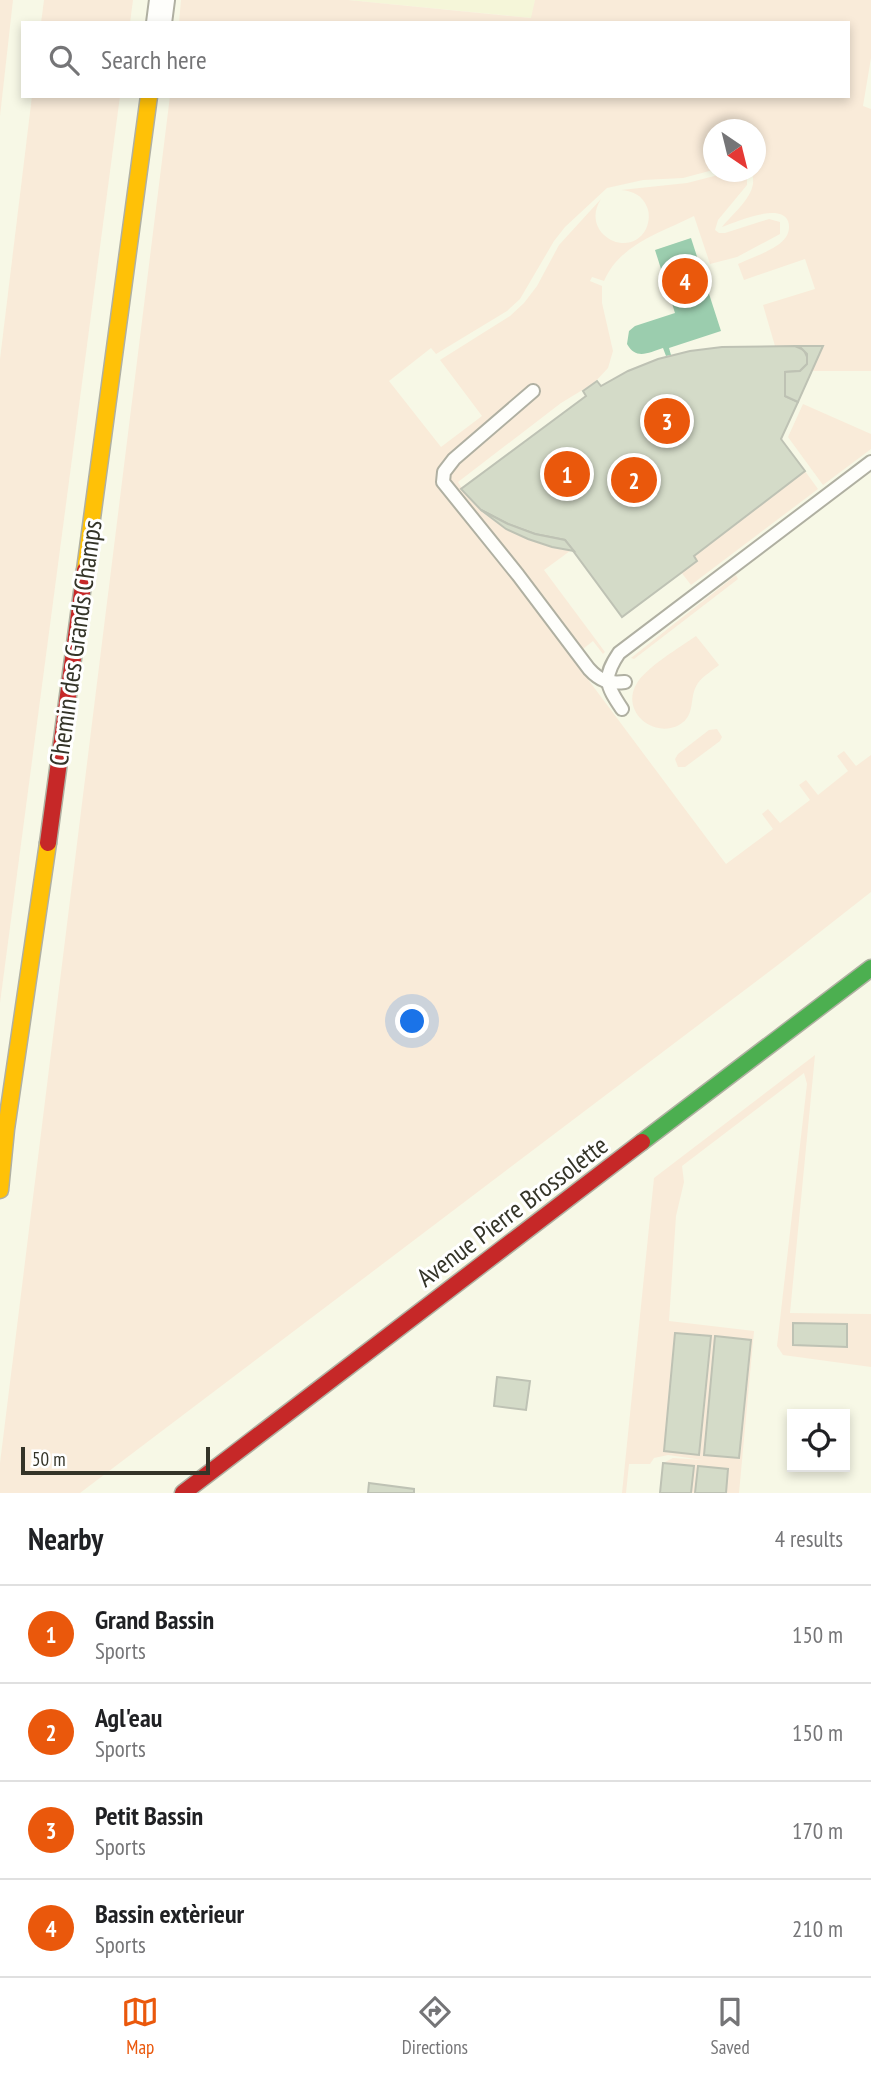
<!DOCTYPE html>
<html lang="en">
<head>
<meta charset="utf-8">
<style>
	:root { --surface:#fff; --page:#f6f6f6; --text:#202124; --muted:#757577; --line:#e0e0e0; --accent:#ea580c }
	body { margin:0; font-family:"PT Sans Narrow",sans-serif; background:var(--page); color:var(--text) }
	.controls { position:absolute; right:21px; bottom:21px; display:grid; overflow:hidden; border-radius:0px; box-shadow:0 4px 10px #0003 }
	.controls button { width:63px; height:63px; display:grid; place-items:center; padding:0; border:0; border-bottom:2px solid var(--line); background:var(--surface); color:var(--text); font:35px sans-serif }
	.compass { position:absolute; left:703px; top:119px; width:63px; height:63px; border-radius:50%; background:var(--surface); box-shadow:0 4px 10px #0003; rotate:145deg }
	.scale { position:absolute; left:21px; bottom:18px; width:189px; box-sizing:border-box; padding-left:7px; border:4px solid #343428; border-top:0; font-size:19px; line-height:24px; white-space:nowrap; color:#343428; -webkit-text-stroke:5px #fff; paint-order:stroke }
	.you { position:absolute; left:413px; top:1022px; width:24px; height:24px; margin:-18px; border:5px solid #fff; border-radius:50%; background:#1a73e8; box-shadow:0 0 0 10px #1a73e833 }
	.badge { display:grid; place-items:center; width:46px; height:46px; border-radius:50%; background:var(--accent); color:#fff; font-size:23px; font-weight:700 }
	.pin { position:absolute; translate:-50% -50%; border:4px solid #fff; box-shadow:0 2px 7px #0006 }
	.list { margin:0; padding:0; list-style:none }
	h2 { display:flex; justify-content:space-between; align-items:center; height:91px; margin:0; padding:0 28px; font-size:30px }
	h2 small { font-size:23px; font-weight:400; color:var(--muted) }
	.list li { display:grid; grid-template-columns:46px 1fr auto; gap:21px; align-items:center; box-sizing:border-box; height:98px; padding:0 28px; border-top:2px solid var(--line) }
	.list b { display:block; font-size:26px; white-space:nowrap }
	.list p { margin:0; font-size:23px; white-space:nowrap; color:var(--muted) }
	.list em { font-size:23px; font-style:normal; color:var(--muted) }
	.icon { flex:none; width:38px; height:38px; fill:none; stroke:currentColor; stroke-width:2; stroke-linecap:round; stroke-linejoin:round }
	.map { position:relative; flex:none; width:871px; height:1493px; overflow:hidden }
	.search { position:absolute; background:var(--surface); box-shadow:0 4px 10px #0003; left:21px; right:21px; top:21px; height:77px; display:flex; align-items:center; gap:18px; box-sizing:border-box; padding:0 24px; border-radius:0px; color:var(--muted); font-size:26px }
	.sheet { height:483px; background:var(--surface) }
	nav { display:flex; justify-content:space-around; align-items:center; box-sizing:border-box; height:98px; border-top:2px solid var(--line); background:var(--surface); font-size:19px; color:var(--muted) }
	nav a { display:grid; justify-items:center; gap:4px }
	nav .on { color:var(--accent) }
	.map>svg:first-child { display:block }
	.built { fill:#f5f6d9 }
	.green { fill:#f9ebd9 }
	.water { fill:#9bcdae }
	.building { fill:#d4dbc8; stroke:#bec2b4; stroke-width:2 }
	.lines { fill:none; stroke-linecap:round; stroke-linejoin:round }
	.lane-casing { stroke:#b0b0a2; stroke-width:16 }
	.street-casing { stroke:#b0b0a2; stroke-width:28 }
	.fast-casing { stroke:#b0b0a2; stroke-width:19 }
	.slow-casing { stroke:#b0b0a2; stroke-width:19 }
	.jam-casing { stroke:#b0b0a2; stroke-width:19 }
	.lane { stroke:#fefefb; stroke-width:12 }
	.street { stroke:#fefefb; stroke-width:24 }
	.fast { stroke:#4caf50; stroke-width:16 }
	.slow { stroke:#ffc107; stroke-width:16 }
	.jam { stroke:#c62828; stroke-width:16 }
	.labels { text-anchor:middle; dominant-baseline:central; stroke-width:6; stroke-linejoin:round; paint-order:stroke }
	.street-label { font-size:26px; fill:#343428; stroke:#fff }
</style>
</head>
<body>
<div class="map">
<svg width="871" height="1493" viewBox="0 0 871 1493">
	<rect width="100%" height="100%" fill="#f7f8e6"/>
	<path class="built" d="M348 0H535L532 18Z"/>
	<g class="green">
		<path d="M0 0H13L0 116Z"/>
		<path d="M44 0H133L130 23H41Z"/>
		<path d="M181 0H348L531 18 535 0H871V58L863 106 871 109V371H811L822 346H775L763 305 815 289 805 259 744 280 738 264C752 257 777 250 786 237 789 233 790 226 788 221 780 202 736 222 722 227 734 212 761 192 751 172H756V130H714L713 170 683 178 643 180 607 188 565 227 554 241 520 299 507 311 436 354 431 348 389 381 441 447 482 416 440 360 510 316 524 303 537 286 559 245 601 199C579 233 629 261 646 229 649 222 650 214 647 207 642 195 633 191 621 190L687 183 730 172 743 173 747 178V185L718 220 715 230 719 233H725L769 219 780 222V234L737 257 710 264 694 216C660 233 620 244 604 281L592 277 590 281 602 286V303L613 351 608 368 594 383 561 403 458 482C480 522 527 543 570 551L544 570 605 652 603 654 593 641 583 649 592 661 581 670 726 864 773 829 762 814 768 809 780 823 810 800 799 785 806 780 818 795 848 771 837 756 844 751 856 766 871 755V892L783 961 80 1493H0V1463L170 96H848V23H179Z"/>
		<path d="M32 96H120L0 1003V359Z"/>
		<path d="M803 404 871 434V449L823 485 788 437Z"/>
		<path d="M805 471 818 489 691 585 681 572 697 561 694 556Z"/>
		<path d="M736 575 738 579 634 659 631 658Z"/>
		<path d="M696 636 719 665C712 671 703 676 698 683 688 697 697 715 679 725 652 739 620 710 637 683 648 666 679 648 696 636Z"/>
		<path d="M717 729 722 737 720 741 685 767H678L675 759 678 754 709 730Z"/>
		<path d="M815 1055 790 1313 871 1314V1367L783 1355 777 1346 807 1084 804 1073 682 1166 684 1182 676 1216 669 1321 754 1331 739 1493H726L698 1466 695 1493H691L693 1466 663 1463 673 1458 703 1460 668 1455 654 1458 650 1464H629L626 1493H622L654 1178Z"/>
	</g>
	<path class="water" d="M691 238 721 331 669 348 671 355 666 356 663 348C648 353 636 360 627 344L629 331 635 326 675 313 655 250Z"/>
	<g class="building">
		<path d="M795 346 804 350 808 359 807 364 800 371 785 372V396L798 402 781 439 805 471 694 556 697 561 622 617 565 540 535 534 508 524 481 510 461 489 586 396 583 391 597 381 601 386 628 371 658 359 690 351 722 347Z"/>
		<path d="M795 346H823L798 402 785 396V372L800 371 807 364V354L800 347Z"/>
		<path d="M481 510 508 524 535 534 565 540 574 551 552 547 528 539 506 529Z"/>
		<path d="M793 1323 847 1324V1347L793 1345Z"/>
		<path d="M675 1333 711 1336 699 1455 664 1451Z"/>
		<path d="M715 1336 751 1340 739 1458 704 1455Z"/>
		<path d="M497 1377 530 1381 526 1410 494 1406Z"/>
		<path d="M663 1463 694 1466 691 1493H660Z"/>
		<path d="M698 1466 728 1469 726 1493H695Z"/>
		<path d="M369 1483 414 1489V1493H368Z"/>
	</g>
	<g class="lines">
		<defs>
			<g id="lane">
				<path d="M533 391 454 459 444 472 443 482 518 575 589 669C600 681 609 684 625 682"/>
				<path d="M622 709C606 685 602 678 619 653L871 462"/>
			</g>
			<path id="street" d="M159 23 162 0"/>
			<path id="fast" d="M642 1142 871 968"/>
			<g id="slow">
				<path d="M85 570 149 96"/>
				<path d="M0 1190 6 1129 48 843"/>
			</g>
			<g id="jam">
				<path d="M48 843 85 570"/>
				<path d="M183 1493 642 1142"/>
			</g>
		</defs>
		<use href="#lane" class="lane-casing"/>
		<use href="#street" class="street-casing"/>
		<use href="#fast" class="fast-casing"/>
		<use href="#slow" class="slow-casing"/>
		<use href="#jam" class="jam-casing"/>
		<use href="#lane" class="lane"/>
		<use href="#street" class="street"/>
		<use href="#fast" class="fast"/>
		<use href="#slow" class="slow"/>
		<use href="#jam" class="jam"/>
	</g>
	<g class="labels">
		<g class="street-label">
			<text transform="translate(75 643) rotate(-82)">Chemin des Grands Champs</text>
			<text transform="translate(512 1211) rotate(-37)">Avenue Pierre Brossolette</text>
		</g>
	</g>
</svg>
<div class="controls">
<button><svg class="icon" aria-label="locate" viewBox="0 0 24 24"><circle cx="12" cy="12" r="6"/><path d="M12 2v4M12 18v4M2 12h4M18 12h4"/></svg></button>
</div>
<svg class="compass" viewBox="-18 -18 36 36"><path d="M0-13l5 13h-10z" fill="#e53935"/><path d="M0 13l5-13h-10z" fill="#757577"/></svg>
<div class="scale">50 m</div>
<div class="you"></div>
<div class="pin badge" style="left:567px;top:474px">1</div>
<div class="pin badge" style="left:634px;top:480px">2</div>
<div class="pin badge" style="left:667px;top:421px">3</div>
<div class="pin badge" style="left:685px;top:281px">4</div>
<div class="search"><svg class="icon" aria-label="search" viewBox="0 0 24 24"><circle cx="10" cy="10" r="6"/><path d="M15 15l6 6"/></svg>Search here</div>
</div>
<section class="sheet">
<h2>Nearby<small>4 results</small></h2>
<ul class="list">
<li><span class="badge">1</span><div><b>Grand Bassin</b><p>Sports</p></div><em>150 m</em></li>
<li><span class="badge">2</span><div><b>Agl'eau</b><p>Sports</p></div><em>150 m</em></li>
<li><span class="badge">3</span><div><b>Petit Bassin</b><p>Sports</p></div><em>170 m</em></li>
<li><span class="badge">4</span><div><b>Bassin extèrieur</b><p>Sports</p></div><em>210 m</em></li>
</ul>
</section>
<nav>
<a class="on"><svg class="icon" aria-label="map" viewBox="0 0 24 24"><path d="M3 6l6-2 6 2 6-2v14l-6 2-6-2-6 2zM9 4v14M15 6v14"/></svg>Map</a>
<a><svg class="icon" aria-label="directions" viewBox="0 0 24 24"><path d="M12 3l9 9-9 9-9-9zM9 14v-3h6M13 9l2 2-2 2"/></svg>Directions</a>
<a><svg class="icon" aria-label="saved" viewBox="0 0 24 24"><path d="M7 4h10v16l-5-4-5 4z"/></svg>Saved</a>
</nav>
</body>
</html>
